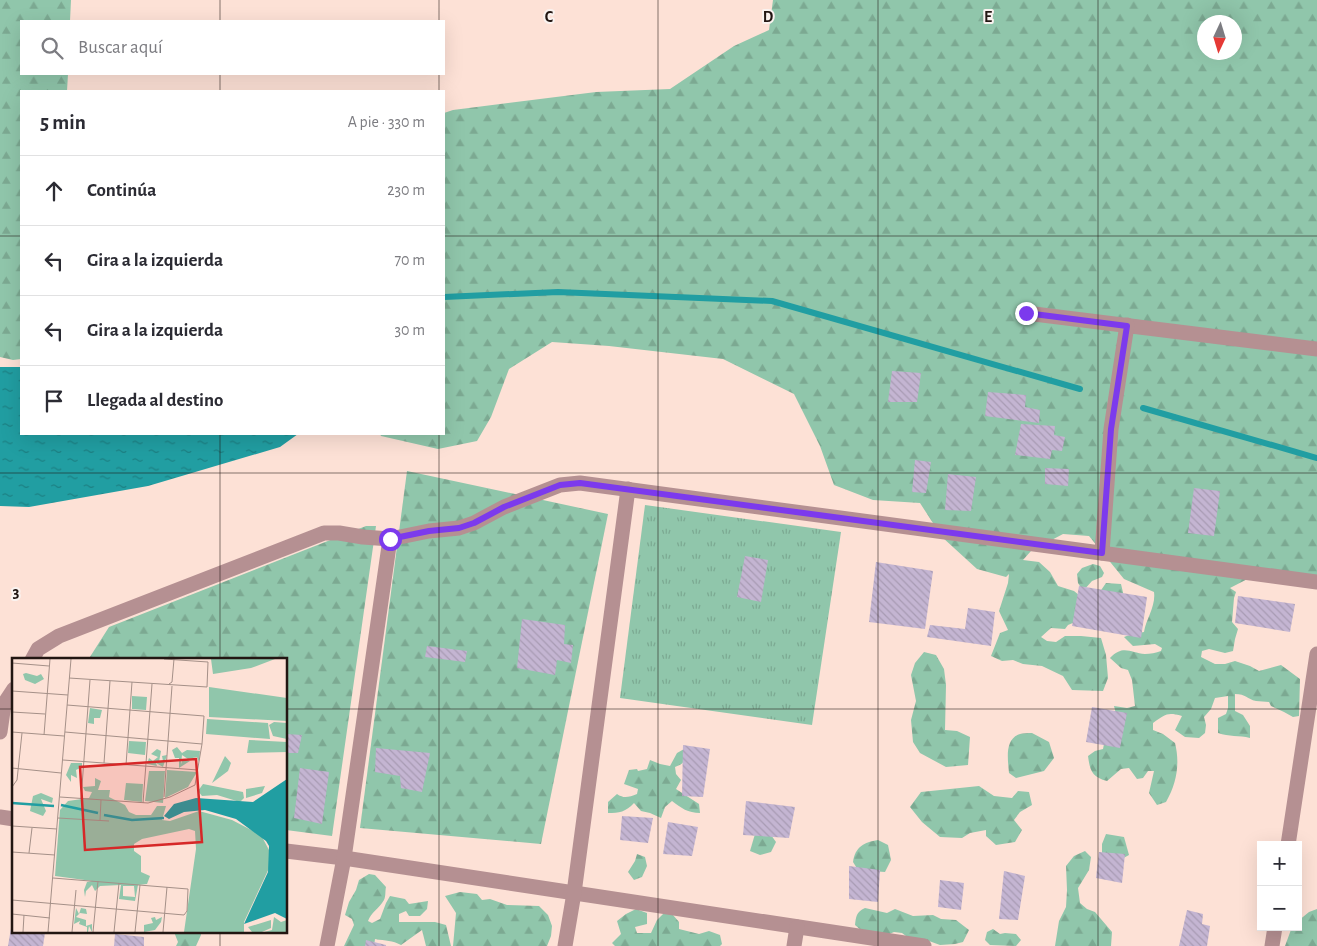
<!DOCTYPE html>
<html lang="es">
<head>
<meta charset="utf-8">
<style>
	:root { --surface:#fff; --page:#f7f7f7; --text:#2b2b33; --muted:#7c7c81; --line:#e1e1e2 }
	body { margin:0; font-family:"Alegreya Sans",sans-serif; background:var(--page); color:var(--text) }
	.controls { position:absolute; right:15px; bottom:15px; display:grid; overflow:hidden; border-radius:0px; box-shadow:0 5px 20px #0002 }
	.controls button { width:45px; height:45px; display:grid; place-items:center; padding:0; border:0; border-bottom:1px solid var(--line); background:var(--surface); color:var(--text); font:25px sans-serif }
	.compass { position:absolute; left:1197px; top:15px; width:45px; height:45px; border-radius:50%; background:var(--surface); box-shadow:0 5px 20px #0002; rotate:184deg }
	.stop { position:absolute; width:15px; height:15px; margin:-11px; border:4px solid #7c3aed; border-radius:50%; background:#fff }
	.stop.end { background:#7c3aed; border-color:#fff; box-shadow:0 1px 5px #0008 }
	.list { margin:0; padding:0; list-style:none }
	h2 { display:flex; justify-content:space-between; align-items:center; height:65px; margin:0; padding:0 20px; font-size:21px }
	h2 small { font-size:16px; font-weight:400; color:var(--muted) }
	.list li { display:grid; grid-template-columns:32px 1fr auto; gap:15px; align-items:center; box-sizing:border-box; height:70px; padding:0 20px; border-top:1px solid var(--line) }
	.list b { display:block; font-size:19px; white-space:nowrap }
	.list em { font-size:16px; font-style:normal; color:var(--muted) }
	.icon { flex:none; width:28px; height:28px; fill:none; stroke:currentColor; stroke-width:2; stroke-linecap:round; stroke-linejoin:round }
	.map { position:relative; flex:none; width:1317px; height:946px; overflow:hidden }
	.search { position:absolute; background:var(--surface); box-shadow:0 5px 20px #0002; left:20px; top:20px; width:425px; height:55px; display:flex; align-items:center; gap:12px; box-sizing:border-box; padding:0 18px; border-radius:0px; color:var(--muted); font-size:19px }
	.panel { position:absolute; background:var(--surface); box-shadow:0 5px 20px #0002; left:20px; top:90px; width:425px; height:345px; border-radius:0px }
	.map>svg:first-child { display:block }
	.grass { fill:url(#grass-tufts) }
	.forest { fill:url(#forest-firs); fill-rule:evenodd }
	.water { fill:url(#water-ripples) }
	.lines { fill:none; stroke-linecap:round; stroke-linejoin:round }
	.stream { stroke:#219ea2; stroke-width:6 }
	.building { fill:url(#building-back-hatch) }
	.street { stroke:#b59092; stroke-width:15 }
	.route { stroke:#7c3aed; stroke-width:6 }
	.grid { fill:none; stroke:#221612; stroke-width:1; stroke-opacity:0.55 }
	.inset-river { fill:none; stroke:#219ea2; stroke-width:2.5 }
	.inset-road { fill:none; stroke:#a59088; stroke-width:1 }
	.view { fill:#d62828; fill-opacity:0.15; stroke:#d62828; stroke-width:2.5 }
	.inset-edge { fill:none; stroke:#221612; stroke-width:2.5 }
	.grid-label { font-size:16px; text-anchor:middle; font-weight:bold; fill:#221612; stroke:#faf3f0; stroke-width:4; stroke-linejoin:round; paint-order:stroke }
</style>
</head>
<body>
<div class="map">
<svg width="1317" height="946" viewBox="0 0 1317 946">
	<defs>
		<pattern id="grass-tufts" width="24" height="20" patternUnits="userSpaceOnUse" patternTransform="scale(1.25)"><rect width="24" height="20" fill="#90c6ab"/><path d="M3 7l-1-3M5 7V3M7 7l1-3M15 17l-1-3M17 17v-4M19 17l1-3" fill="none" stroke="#7ca992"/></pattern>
		<pattern id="forest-firs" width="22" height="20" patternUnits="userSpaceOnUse" patternTransform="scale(1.25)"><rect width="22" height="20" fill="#90c6ab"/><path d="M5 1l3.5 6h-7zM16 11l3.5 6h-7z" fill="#7ca992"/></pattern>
		<pattern id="water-ripples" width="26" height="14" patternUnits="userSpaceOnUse" patternTransform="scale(1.25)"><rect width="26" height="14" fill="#219ea2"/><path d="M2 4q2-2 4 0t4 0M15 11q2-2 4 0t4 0" fill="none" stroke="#1c8083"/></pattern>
		<pattern id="building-back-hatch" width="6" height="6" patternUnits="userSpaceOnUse" patternTransform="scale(1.25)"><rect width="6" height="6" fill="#c4b5d2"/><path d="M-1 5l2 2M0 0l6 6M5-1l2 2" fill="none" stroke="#a89bb3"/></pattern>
	</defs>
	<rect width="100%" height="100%" fill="#fde1d6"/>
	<path class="grass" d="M645 505 841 532 812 725 620 698Z"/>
	<g class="forest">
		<path d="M0 0H71L70 21H21V74H68L67 91H21V359L13 360 0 357Z"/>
		<path d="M773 0H1317V587L1263 571 1230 588 1236 592 1234 598 1232 622 1238 629 1235 639 1233 651 1225 653 1209 649 1202 651 1201 657 1215 664H1225L1235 661 1250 666 1259 671 1281 665 1300 679 1299 716 1293 717 1284 712 1271 706 1269 702C1265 702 1260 701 1256 701 1247 699 1246 694 1235 694V711L1243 715 1250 726V738C1239 735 1229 737 1218 733V718L1226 714 1228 708V696L1215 698 1211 709 1204 717 1206 725 1205 733 1199 738 1185 737 1175 730 1182 716C1167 712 1166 714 1153 723V730L1163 734 1175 743C1180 763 1177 783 1166 802L1157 805 1149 793 1154 771H1148L1143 778 1137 779 1129 768 1121 769 1107 781C1092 777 1090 771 1088 756L1095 751 1103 749 1105 739 1117 718 1114 706 1127 708 1135 706 1132 680 1128 670 1121 668 1110 658C1123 644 1131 653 1145 654 1150 654 1156 653 1161 651L1162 648 1155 644 1133 646 1124 637 1132 634 1144 632C1146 619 1156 606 1154 592L1124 579 1089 536 1063 534 1031 551 1023 560 1039 562 1050 572 1058 586 1074 591 1085 600 1097 596 1106 583 1121 584 1125 601 1068 625 1065 629 1051 628 1041 637 1047 641 1056 642 1065 636H1081L1101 638 1106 655 1108 678 1103 691 1072 690 1063 676 1042 666 1023 664 1013 660 1002 661 991 656 1000 633 1008 630 999 611 1008 583 1009 574 1006 577 977 569 942 537 920 503 873 500 834 485 820 446 794 394 723 359 609 346 552 342 509 369 491 417 477 441 438 449 381 436 380 434H444V113L453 110 596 92 670 89 734 46 769 30ZM1204 22H1234V52H1204Z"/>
		<path d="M407 471 608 514 541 844 360 828Z"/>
		<path d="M366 526H376L332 836 286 830V660H88L109 627Z"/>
		<path d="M1093 564 1100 566 1104 573 1102 577 1092 581 1083 591 1078 583 1077 574 1082 568Z"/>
		<path d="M924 652 936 655 944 669 946 685 945 730 957 731 970 737 968 765 946 767 920 753 913 742 911 720 916 701 911 675 915 663Z"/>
		<path d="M1032 733 1049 742 1054 758 1044 771 1016 778 1009 773C1008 760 1004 739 1020 734 1023 733 1029 733 1032 733Z"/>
		<path d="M686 748C686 759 686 763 675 767L676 774 681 780 676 789 699 804 700 813C688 813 681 808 672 801L665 807 661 818 650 813 641 811 634 803C626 812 619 813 608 813V802L617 794C624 799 629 797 637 794L638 789 624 784 629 770 637 769 638 771 647 769 650 760 660 764 670 766 677 753Z"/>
		<path d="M979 786 994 796 1012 798 1018 791 1029 792 1032 805 1020 812 1014 820 1022 830 1015 842 996 845 986 836V830L970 833 962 838 940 837 922 822 910 807 921 792Z"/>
		<path d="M755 834 771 835 776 842 771 852 760 855 750 851Z"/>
		<path d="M1106 834 1124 837 1129 855 1118 861H1102V844Z"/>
		<path d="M878 840 888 845 891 860 885 872 858 870 853 862C855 847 864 842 878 840Z"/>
		<path d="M1085 851 1091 857 1089 870 1078 888 1080 903 1087 909 1095 912 1112 932 1111 946H1055L1059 921 1066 907 1067 890 1066 866 1074 856Z"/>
		<path d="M637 854 645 857 647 866 642 877 634 880 628 872 635 861Z"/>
		<path d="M369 874 375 875 386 887C385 891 386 896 384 900 379 909 371 912 368 921L372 923 380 919 386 903 390 896 405 899 409 904 428 901 427 909 420 916H409L406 911 399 914V922H435L446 925 451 946H426L422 930 401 945C392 940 386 941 375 939L374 946H344L354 925 352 919 345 915 349 902 356 890 359 880Z"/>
		<path d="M460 892 477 894 482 900 490 899 507 905 539 906 548 915 552 926 551 936 547 946H453L456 913 445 896Z"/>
		<path d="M865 908 887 913 895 909 913 916 933 915 941 919 956 920 969 930 963 942 955 944 940 945 929 941 910 939 902 933 894 932 887 935 862 931 855 925C856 917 856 912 865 908Z"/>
		<path d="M636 909 647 913V924L635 927 637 933H651L657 920 664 913 673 915 679 922V929L699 934 709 931 720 935 722 944 720 946H615L612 943 621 934 617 921 626 914Z"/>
		<path d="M1317 909V946H1285L1292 927H1298V921L1309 912Z"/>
		<path d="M993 929 1000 934 1005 933 1016 934 1021 940 1016 946 990 945 985 940 987 932Z"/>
		<path d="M174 932H201V935L196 946H176L178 942Z"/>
	</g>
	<path class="water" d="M0 367H21V434H298L280 447 148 486 29 507 0 506Z"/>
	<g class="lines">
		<g class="stream">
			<path d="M444 297 558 292 772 301 1080 389"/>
			<path d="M1143 408 1317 458"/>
		</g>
	</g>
	<g class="building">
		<path d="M892 371 921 373 917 402H888Z"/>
		<path d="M988 392 1026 395 1025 407 1040 410 1039 423 985 416Z"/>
		<path d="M1021 424 1055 426 1054 435 1065 437 1062 451 1052 450 1050 459 1015 455Z"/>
		<path d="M915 460 931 462 926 493 912 492Z"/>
		<path d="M1045 468 1069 469 1068 486 1045 484Z"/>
		<path d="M948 474 976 477 971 511 945 510Z"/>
		<path d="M1194 488 1220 491 1214 536 1188 533Z"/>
		<path d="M745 556 768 560 761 602 737 597Z"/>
		<path d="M876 562 933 571 925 629 869 622Z"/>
		<path d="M1079 586 1147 597 1141 638 1072 626Z"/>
		<path d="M1238 596 1295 604 1290 632 1235 623Z"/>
		<path d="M968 608 995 612 991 646 927 637 930 625 965 629Z"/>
		<path d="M522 619 565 625 564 644 573 645 571 663 557 660 555 675 517 668Z"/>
		<path d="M427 646 467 651 465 662 425 657Z"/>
		<path d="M1092 707 1127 713 1120 748 1086 742Z"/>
		<path d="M286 734 302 735 298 753H286Z"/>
		<path d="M683 745 710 749 703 797 682 796Z"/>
		<path d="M376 748 430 753 422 792 401 788 400 776 375 772Z"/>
		<path d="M300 768 329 772 322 824 294 818Z"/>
		<path d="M746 801 795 807 789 838 743 835Z"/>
		<path d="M622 816 653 818 648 843 620 840Z"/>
		<path d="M668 822 698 827 692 856 663 854Z"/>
		<path d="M1099 852 1125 854 1122 883 1096 878Z"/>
		<path d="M849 866 880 870 878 902 849 899Z"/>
		<path d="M1004 871 1025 876 1018 920 999 919Z"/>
		<path d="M940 880 964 883 961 910 938 907Z"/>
		<path d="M1187 910 1203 914 1202 924 1210 926 1207 946H1179Z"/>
		<path d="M11 928H14V932L45 933 43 946H8Z"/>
		<path d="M115 934 144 937V946H114Z"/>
		<path d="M366 940 386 945V946H365Z"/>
	</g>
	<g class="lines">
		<g class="street">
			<path d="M1026 313 1317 349"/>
			<path d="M1102 553 1111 429 1127 325"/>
			<path d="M32 660 38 649 59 636 324 533H339L363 537 390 539 429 531 459 528 474 523 504 507 560 485 580 483 1317 582"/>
			<path d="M0 732 4 704 14 689"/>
			<path d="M0 817 14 819"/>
			<path d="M1288 845 1317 654"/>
			<path d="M286 851 344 858 924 946"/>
			<path d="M327 946 344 858 390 539"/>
			<path d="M565 946 574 893 628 489"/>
			<path d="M794 946 797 927"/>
			<path d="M1272 946 1275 927"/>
		</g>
	</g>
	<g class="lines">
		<path class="route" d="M390 539 429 531 459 528 474 523 504 507 560 485 580 483 1102 553 1111 429 1127 326 1026 313"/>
	</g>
	<path class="grid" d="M220 0V21M439 0V21M658 0V946M878 0V946M1098 0V946M220 74V91M439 74V91M0 236H21M444 236H1317M220 434V660M439 434V946M0 473H1317M0 709H14M286 709H1317M220 932V946"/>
	<g transform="translate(12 658)">
		<rect width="275" height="275" fill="#fde1d6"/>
		<path d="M197 29 275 40V63L197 59ZM195 61 256 65 258 81 194 76ZM114 125 131 126 130 144 112 142ZM253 128 250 135 234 140V131ZM262 259 269 264 275 262V274H252L260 272Z" fill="#90c6ab"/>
		<path d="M199 1H263L239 10 201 16ZM14 15 25 18 29 16 32 21 23 26 13 22 11 16ZM262 64 275 65V81L261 78 257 67ZM237 82 275 84V94L235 95ZM165 89 170 95 175 92 188 93 187 104 185 99 176 101 170 97 169 106 171 101 178 103 167 110V100H163L160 92ZM145 91 149 93 147 104 151 103 150 98 155 97 151 109 144 105 145 108 135 106 137 100 141 103 146 99 139 96ZM213 98 219 105 216 113 200 125ZM59 105H70V109L64 112 65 120 59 117V124L54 117ZM155 112 185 114 176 129 153 140ZM137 113H153L151 145 133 143ZM83 120 89 123 86 132H98L97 139 113 147 117 154 124 157H139L145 148H154L150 162 158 163 187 153 220 162 249 177 257 192 258 208 232 264V274H172L184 191 183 173 177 171 130 181 122 186V193L129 198V214L138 218 135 226 126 227 123 243 107 241 109 227 88 228 83 233 80 227 74 233 73 239 72 232 75 224 80 223 43 218 48 152 56 143 77 140 80 134 73 133 71 129 83 128ZM111 228H122L123 239 111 238ZM191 126 231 134 232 140 228 144 205 137 190 138 186 133ZM29 135 41 140 40 145 29 141 34 153 31 158 18 153 21 138ZM64 250 67 256 69 250 74 251 75 256 68 255 64 259 74 262V268L80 266V274L77 268 76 274H75V269L67 266 68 263 62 266ZM143 259 144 262 150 259 149 264 143 272 132 274V267L141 265 139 260ZM259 262V270L250 274H240L236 269Z" fill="#90c6ab" fill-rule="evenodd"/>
		<path d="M120 38 135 39 134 52 120 51ZM78 50 90 52 88 60H82V66L76 65ZM117 83 134 84 133 97 116 95Z" fill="#90c6ab"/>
		<path d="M275 121V261L263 255 232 266 256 214 257 188 254 183 224 161 193 152 172 154 157 161 152 158 162 146 184 140 241 144Z" fill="#219ea2"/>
		<path class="inset-river" d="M0 145 42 148M49 147 86 155M92 157 120 162 152 160"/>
		<path class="inset-road" d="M0 5 37 8M57 20 195 29 196 4 152 1M157 26 160 24 162 1M0 33 56 37M0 54 33 56M0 74 52 78M53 74 190 86M32 77 38 1M51 102 186 112M92 105 98 23M114 107 120 24M0 110 49 115M0 129 5 122 10 75M48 139 136 145 158 139 183 127 190 86 192 58 55 47M152 139 160 28M69 141 78 22M131 145 140 26M46 160 97 163M88 162 89 142M0 168 45 171M0 194 43 197M17 195 20 170M0 242 172 257 175 253 176 231 41 220M0 256 38 260M11 274 12 257M36 274 59 1M60 274 64 232M81 274 86 223M102 274 107 225M123 274 128 227M151 274 155 229"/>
		<path class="view" d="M184 101 190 184 73 192 68 109Z"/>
		<rect width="275" height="275" class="inset-edge"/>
	</g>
	<g class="grid-label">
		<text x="549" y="22">C</text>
		<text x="768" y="22">D</text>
		<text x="988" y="22">E</text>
		<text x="16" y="597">3</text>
	</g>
</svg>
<div class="controls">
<button>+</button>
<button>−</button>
</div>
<svg class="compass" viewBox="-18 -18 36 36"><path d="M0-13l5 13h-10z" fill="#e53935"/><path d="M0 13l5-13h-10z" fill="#7c7c81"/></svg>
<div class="stop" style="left:390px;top:539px"></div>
<div class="stop end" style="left:1026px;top:313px"></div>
<div class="search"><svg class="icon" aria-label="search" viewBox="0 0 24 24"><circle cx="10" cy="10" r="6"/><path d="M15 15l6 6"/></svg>Buscar aquí</div>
<section class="panel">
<h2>5 min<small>A pie · 330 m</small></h2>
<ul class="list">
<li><svg class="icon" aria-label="ahead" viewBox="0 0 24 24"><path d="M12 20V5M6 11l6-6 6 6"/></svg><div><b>Continúa</b></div><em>230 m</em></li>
<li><svg class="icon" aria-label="left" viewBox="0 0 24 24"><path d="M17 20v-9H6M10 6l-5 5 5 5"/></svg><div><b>Gira a la izquierda</b></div><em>70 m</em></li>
<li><svg class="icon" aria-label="left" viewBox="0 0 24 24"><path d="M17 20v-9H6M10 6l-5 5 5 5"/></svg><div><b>Gira a la izquierda</b></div><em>30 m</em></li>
<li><svg class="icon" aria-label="arrive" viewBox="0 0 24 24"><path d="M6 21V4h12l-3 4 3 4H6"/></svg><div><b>Llegada al destino</b></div></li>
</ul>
</section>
</div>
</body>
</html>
